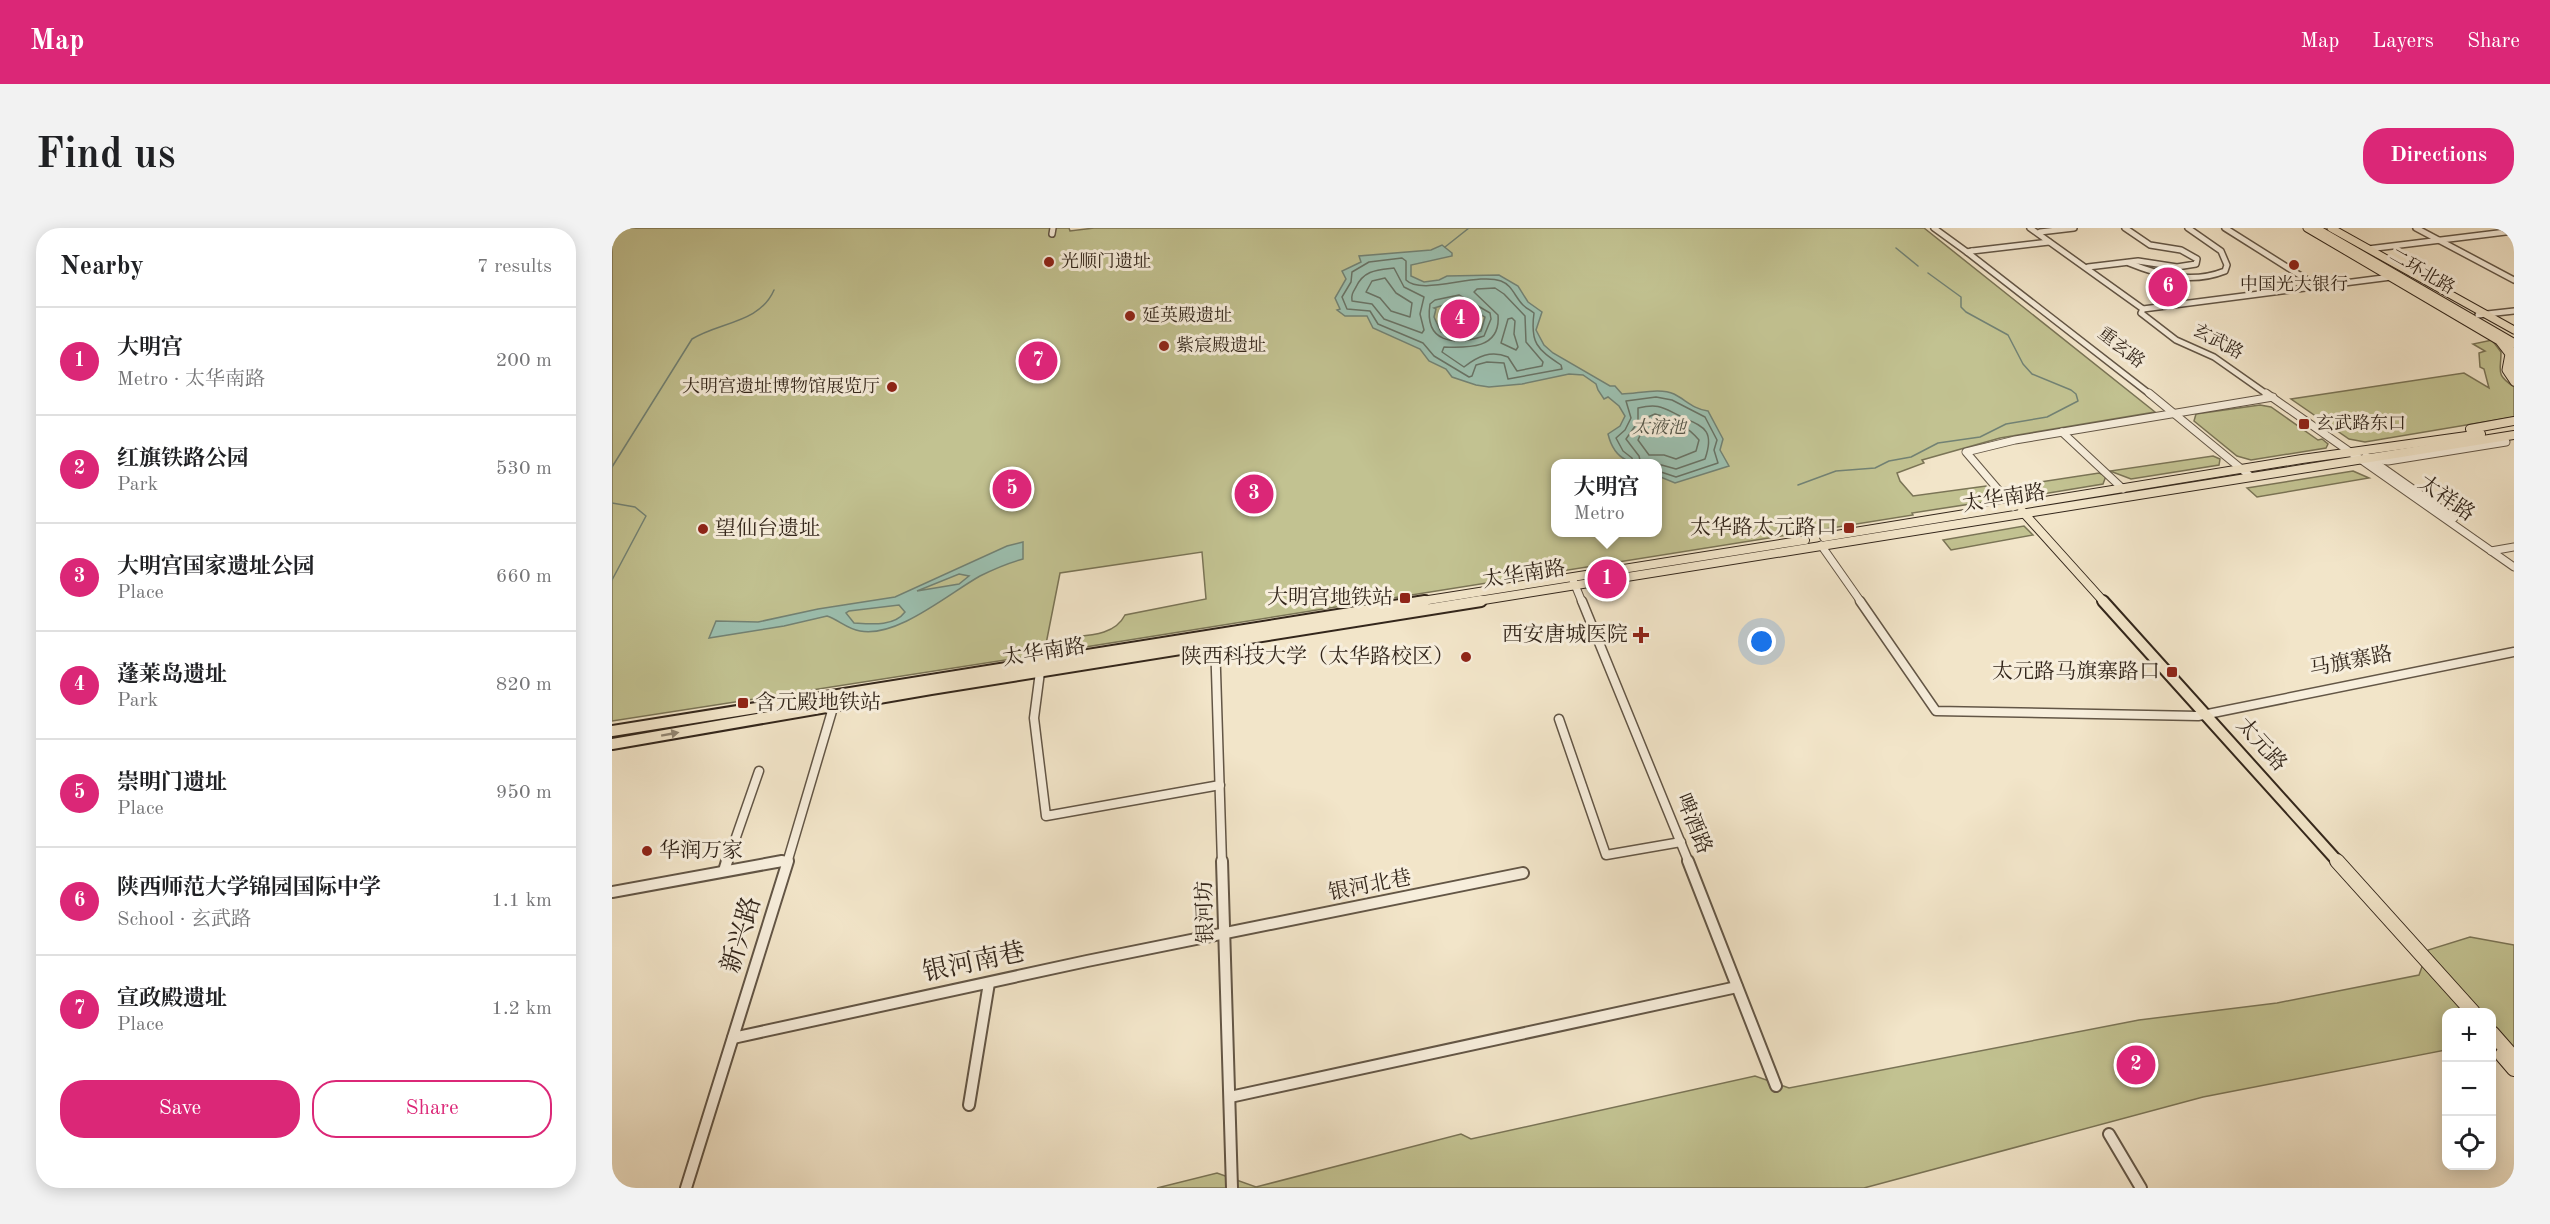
<!DOCTYPE html>
<html lang="en">
<head>
<meta charset="utf-8">
<style>
	:root { --surface:#fff; --page:#f2f2f2; --text:#202124; --muted:#757577; --line:#e0e0e0; --accent:#db2777 }
	body { margin:0; font-family:"Old Standard TT","Noto Serif SC",serif; background:var(--page); color:var(--text) }
	.controls { position:absolute; right:18px; bottom:18px; display:grid; overflow:hidden; border-radius:12px; box-shadow:0 3px 15px #0003 }
	.controls button { width:54px; height:54px; display:grid; place-items:center; padding:0; border:0; border-bottom:2px solid var(--line); background:var(--surface); color:var(--text); font:30px sans-serif }
	.you { position:absolute; left:1150px; top:414px; width:21px; height:21px; margin:-15px; border:4px solid #fff; border-radius:50%; background:#1a73e8; box-shadow:0 0 0 9px #1a73e833 }
	.badge { display:grid; place-items:center; width:39px; height:39px; border-radius:50%; background:var(--accent); color:#fff; font-size:20px; font-weight:700 }
	.pin { position:absolute; translate:-50% -50%; border:3px solid #fff; box-shadow:0 2px 6px #0006 }
	.popup { position:absolute; left:939px; top:231px; width:111px; height:78px; box-sizing:border-box; display:grid; place-content:center; border-radius:12px; background:var(--surface); filter:drop-shadow(0 2px 4px #0005); font-size:20px; white-space:nowrap; color:var(--muted) }
	.popup b { font-size:22px; color:var(--text) }
	.popup::after { content:''; position:absolute; left:50%; top:100%; margin-left:-12px; border:12px solid transparent; border-top-color:var(--surface) }
	.list { margin:0; padding:0; list-style:none }
	h2 { display:flex; justify-content:space-between; align-items:center; height:78px; margin:0; padding:0 24px; font-size:26px }
	h2 small { font-size:20px; font-weight:400; color:var(--muted) }
	.list li { display:grid; grid-template-columns:39px 1fr auto; gap:18px; align-items:center; box-sizing:border-box; height:108px; padding:0 24px; border-top:2px solid var(--line) }
	.list b { display:block; font-size:22px; white-space:nowrap }
	.list p { margin:0; font-size:20px; white-space:nowrap; color:var(--muted) }
	.list em { font-size:20px; font-style:normal; color:var(--muted) }
	.actions { display:flex; gap:12px; padding:18px 24px }
	.actions a { flex:1; padding:14px 0; border:2px solid var(--accent); border-radius:24px; text-align:center; font-size:21px; color:var(--accent) }
	.actions .main { background:var(--accent); color:#fff }
	.icon { flex:none; width:33px; height:33px; fill:none; stroke:currentColor; stroke-width:2; stroke-linecap:round; stroke-linejoin:round }
	.map { position:relative; flex:none; width:1902px; height:960px; overflow:hidden; border-radius:24px }
	header { display:flex; align-items:center; gap:36px; box-sizing:border-box; height:84px; padding:0 30px; background:var(--accent); color:#fff }
	header strong { font-size:28px }
	nav { display:flex; gap:33px; margin-inline-start:auto; font-size:21px }
	.intro { display:flex; align-items:center; justify-content:space-between; box-sizing:border-box; height:144px; padding:0 36px }
	h1 { margin:0; font-size:42px }
	.button { padding:15px 27px; border-radius:24px; background:var(--accent); color:#fff; font-size:21px; font-weight:700 }
	main { display:flex; gap:36px; padding:0 36px }
	aside { flex:1; background:var(--surface); border-radius:24px; box-shadow:0 3px 15px #0003 }
	.map>svg:first-child { display:block }
	.green { fill:#c2c291; stroke:#7a7456; stroke-width:1.5; fill-rule:evenodd }
	.water { fill:#9cc0b0; stroke:#728274; stroke-width:1.5; fill-rule:evenodd }
	.lines { fill:none; stroke-linecap:round; stroke-linejoin:round }
	.shore { stroke:#687366; stroke-width:1.5 }
	.stream { stroke:#728274; stroke-width:1.5 }
	.minor-far3-casing { stroke:#635646; stroke-width:8 }
	.minor-far2-casing { stroke:#635646; stroke-width:9 }
	.minor-far1-casing { stroke:#635646; stroke-width:11 }
	.minor-casing { stroke:#635646; stroke-width:14 }
	.major-far3-casing { stroke:#33261b; stroke-width:9 }
	.major-far2-casing { stroke:#33261b; stroke-width:10 }
	.major-far1-casing { stroke:#33261b; stroke-width:14 }
	.major-casing { stroke:#33261b; stroke-width:16 }
	.highway-casing { stroke:#33261b; stroke-width:10 }
	.minor-far3 { stroke:#f7eedc; stroke-width:5 }
	.minor-far2 { stroke:#f7eedc; stroke-width:7 }
	.minor-far1 { stroke:#f7eedc; stroke-width:8 }
	.minor { stroke:#f7eedc; stroke-width:10 }
	.major-far3 { stroke:#f2e5c9; stroke-width:7 }
	.major-far2 { stroke:#f2e5c9; stroke-width:8 }
	.major-far1 { stroke:#f2e5c9; stroke-width:10 }
	.major { stroke:#f2e5c9; stroke-width:14 }
	.highway { stroke:#f2e5c9; stroke-width:8 }
	.oneway { fill:#928672 }
	.poi-dot { fill:#8f2418; stroke:#f7eedc; stroke-width:2 }
	.labels { text-anchor:middle; dominant-baseline:central; stroke-width:6; stroke-linejoin:round; paint-order:stroke }
	.far-poi-label { font-size:18px; fill:#33261b; stroke:#f7eedc; text-anchor:start }
	.far-street-label { font-size:18px; fill:#33261b; stroke:#f7eedc }
	.far-water-label { font-size:18px; font-style:italic; fill:#525448; stroke:#f7eedc }
	.street-label { font-size:21px; fill:#33261b; stroke:#f7eedc }
	.poi-label { font-size:21px; fill:#33261b; stroke:#f7eedc; text-anchor:end }
	.near-street-label { font-size:26px; fill:#33261b; stroke:#f7eedc }
</style>
</head>
<body>
<header>
<strong>Map</strong>
<nav><a>Map</a><a>Layers</a><a>Share</a></nav>
</header>
<div class="intro"><h1>Find us</h1><a class="button">Directions</a></div>
<main>
<aside>
<h2>Nearby<small>7 results</small></h2>
<ul class="list">
<li><span class="badge">1</span><div><b>大明宫</b><p>Metro · 太华南路</p></div><em>200 m</em></li>
<li><span class="badge">2</span><div><b>红旗铁路公园</b><p>Park</p></div><em>530 m</em></li>
<li><span class="badge">3</span><div><b>大明宫国家遗址公园</b><p>Place</p></div><em>660 m</em></li>
<li><span class="badge">4</span><div><b>蓬莱岛遗址</b><p>Park</p></div><em>820 m</em></li>
<li><span class="badge">5</span><div><b>崇明门遗址</b><p>Place</p></div><em>950 m</em></li>
<li><span class="badge">6</span><div><b>陕西师范大学锦园国际中学</b><p>School · 玄武路</p></div><em>1.1 km</em></li>
<li><span class="badge">7</span><div><b>宣政殿遗址</b><p>Place</p></div><em>1.2 km</em></li>
</ul>
<div class="actions"><a class="main">Save</a><a>Share</a></div>
</aside>
<div class="map">
<svg width="1902" height="960" viewBox="0 0 1902 960">
	<rect width="100%" height="100%" fill="#f2e5c9"/>
	<filter id="stains"><feTurbulence type="fractalNoise" baseFrequency=".00333" numOctaves="4"/><feColorMatrix values="0 0 0 0 .2 0 0 0 0 .09 0 0 0 0 .02 0 0 0 .5 -.17"/></filter>
	<radialGradient id="worn" r=".72"><stop offset=".6" stop-color="#630" stop-opacity="0"/><stop offset="1" stop-color="#630" stop-opacity=".3"/></radialGradient>
	<g class="green">
		<path d="M0 0H457L458 3 482 0H1312L1543 184 1388 210 1310 232 1312 235 1285 245 1288 253 1301 268 1374 258 1379 264 1378 273 1300 285 1301 287 448 423 450 410C473 407 502 409 513 387L594 371 590 324 448 345 432 426 0 493ZM944 236H1046V304H944Z"/>
		<path d="M1880 112 1889 124C1889 144 1883 146 1902 159V189L1753 214 1737 211 1679 171 1852 145 1877 160 1872 141 1868 139 1867 125 1873 123 1861 116Z"/>
		<path d="M1648 177 1659 179 1706 212 1710 211 1716 216 1714 220 1639 232 1625 228 1582 193 1584 186Z"/>
		<path d="M1601 228 1608 231 1607 237 1519 251 1498 243Z"/>
		<path d="M1741 243 1757 250 1645 269 1635 260Z"/>
		<path d="M1487 245 1494 248 1491 256 1406 270 1391 265 1389 260Z"/>
		<path d="M1412 298 1421 307 1339 322 1331 312Z"/>
		<path d="M1858 709 1902 717V827L1880 820V784H1834V822L1591 869 1252 960H545L605 945 644 959 849 906 859 911 1143 848 1177 860 1527 792 1665 775 1807 747 1816 722Z"/>
	</g>
	<g class="water">
		<path d="M830 17 840 25V28L799 37V48L812 54 827 52 835 48 887 47 906 58 916 74 930 84 924 102 932 117 941 125 998 158H1003L1010 166C1025 166 1048 159 1062 166 1074 172 1081 181 1096 183L1111 211 1108 222 1117 238 1063 255 1046 248V236C1021 236 1003 235 996 206L1008 198 1013 188 1007 178 996 169 992 171 986 162 984 156 971 147 957 146 910 156 877 159 864 157 840 149 834 141 817 133 808 121 761 100 755 88H733L725 82 728 81 723 70 734 51 730 43 749 34 747 28 819 22ZM846 73 873 89 869 103 859 107 829 104 822 89 824 81 822 80Z"/>
		<path d="M411 314V331C396 335 382 341 368 348 336 366 285 410 248 403 235 401 227 392 215 388L172 398 97 410 104 393 146 394 206 381 283 369 395 318ZM347 346 357 348 347 356 305 363ZM287 377 293 384C282 399 258 396 242 395L234 385 237 383Z"/>
	</g>
	<g class="lines">
		<g class="shore">
			<path d="M790 30 794 33V52C810 68 865 44 889 53 900 57 903 69 911 77 914 80 918 82 922 85 918 115 925 121 949 137L950 141 896 151 892 135 875 134 864 137 860 148 857 149 822 128 811 115 766 96 758 83 735 81 730 69 739 54 740 44 757 34Z"/>
			<path d="M782 40 792 59 812 69 808 86 812 102 810 105 772 91 760 76 740 73C739 67 741 64 744 59 752 42 765 42 782 40Z"/>
			<path d="M773 50 784 65 800 75 798 89 779 83 768 70 754 64 760 53Z"/>
			<path d="M883 60 892 66 913 88 914 114 931 134 930 138 905 143 896 129C879 122 866 128 852 139L830 124 832 119C856 120 889 121 886 87L862 64 865 61Z"/>
			<path d="M847 67 878 85 879 91 872 108C842 118 812 115 818 76L823 72Z"/>
			<path d="M900 90 903 93 902 106 906 119 904 122 889 115 896 91Z"/>
			<path d="M1043 186C1059 190 1076 199 1087 212L1084 223 1064 231 1052 227H1037L1026 212 1036 189Z"/>
			<path d="M1021 236 1020 230 1011 223 1004 210 1013 202 1019 190 1014 173 1044 169 1060 172 1093 189 1105 212 1102 222 1106 235 1064 249 1046 243"/>
			<path d="M1029 236 1027 228 1014 211 1026 194V180C1048 175 1051 180 1070 189 1092 199 1103 202 1093 231L1064 241 1046 236"/>
		</g>
		<g class="stream">
			<path d="M833 19 857 0"/>
			<path d="M1284 20 1306 38"/>
			<path d="M0 239 80 111C107 94 148 95 162 62"/>
			<path d="M1186 257 1224 243 1263 240 1277 233 1299 229 1326 215 1368 209 1394 196 1435 189 1466 173 1464 166 1459 162 1420 146 1411 136 1396 107 1354 84 1349 79V69L1316 45"/>
			<path d="M0 275 23 279 34 288 0 352"/>
		</g>
		<defs>
			<g id="minor-far3">
				<path d="M1322 0 1355 24"/>
				<path d="M1418 0 1531 81 1529 85 1564 112 1602 129 1656 167"/>
				<path d="M1613 0 1705 58"/>
				<path d="M1804 0 1902 52"/>
				<path d="M1428 4 1462 0"/>
				<path d="M440 6 441 0"/>
				<path d="M1756 21 1902 3"/>
				<path d="M1360 23 1355 24 1539 167"/>
				<path d="M1360 23 1437 14"/>
				<path d="M1517 35C1549 48 1580 56 1613 43L1615 37 1609 23 1576 0"/>
				<path d="M1476 39 1526 33 1565 39 1584 36 1585 31 1569 22 1538 17 1513 0"/>
				<path d="M1531 81 1779 49"/>
				<path d="M1866 87 1902 83"/>
			</g>
			<g id="minor-far2">
				<path d="M1537 165 1638 248"/>
				<path d="M1654 165 1902 339"/>
				<path d="M1450 204 1511 261"/>
				<path d="M1754 228 1842 290"/>
				<path d="M1762 231 1776 233 1894 214"/>
				<path d="M1401 279 1354 224 1403 212 1661 169"/>
				<path d="M1209 317 1249 374"/>
				<path d="M1879 323 1902 319"/>
				<path d="M961 352 970 374"/>
			</g>
			<g id="minor-far1">
				<path d="M970 373 1077 635"/>
				<path d="M1248 373 1324 483 1586 488 1902 424"/>
				<path d="M603 411 610 635"/>
				<path d="M428 444 422 490 434 588 608 557"/>
				<path d="M947 491 994 627 1069 614"/>
				<path d="M115 635 147 543"/>
				<path d="M162 635 176 632"/>
				<path d="M175 635 223 473"/>
			</g>
			<g id="minor">
				<path d="M610 633 620 960"/>
				<path d="M1076 633 1164 858"/>
				<path d="M112 643 115 633"/>
				<path d="M0 664 170 633"/>
				<path d="M121 810 475 733 911 645"/>
				<path d="M618 869 1125 759"/>
				<path d="M357 877 377 755"/>
				<path d="M1497 906 1529 960"/>
				<path d="M74 960 176 633"/>
			</g>
			<g id="major-far3">
				<path d="M1695 0 1887 113 1897 126 1894 142 1902 154"/>
				<path d="M1719 0 1902 102"/>
			</g>
			<g id="major-far2">
				<path d="M1858 201 1902 193"/>
				<path d="M1410 283 1492 374"/>
				<path d="M1212 309 1690 231 1869 206"/>
				<path d="M804 374 1193 312"/>
				<path d="M859 374 1902 207"/>
			</g>
			<g id="major-far1">
				<path d="M1491 373 1727 635"/>
				<path d="M0 503 813 373"/>
				<path d="M0 516 319 461 869 373"/>
			</g>
			<g id="major">
				<path d="M1725 633 1861 784"/>
				<path d="M1880 805 1902 830"/>
				<path d="M1890 827 1902 841"/>
			</g>
			<g id="highway">
				<path d="M1703 0 1902 115"/>
				<path d="M1889 111 1895 115 1902 128"/>
				<path d="M1902 130 1899 146 1902 151"/>
			</g>
		</defs>
		<use href="#minor-far3" class="minor-far3-casing"/>
		<use href="#minor-far2" class="minor-far2-casing"/>
		<use href="#minor-far1" class="minor-far1-casing"/>
		<use href="#minor" class="minor-casing"/>
		<use href="#major-far3" class="major-far3-casing"/>
		<use href="#major-far2" class="major-far2-casing"/>
		<use href="#major-far1" class="major-far1-casing"/>
		<use href="#major" class="major-casing"/>
		<use href="#highway" class="highway-casing"/>
		<use href="#minor-far3" class="minor-far3"/>
		<use href="#minor-far2" class="minor-far2"/>
		<use href="#minor-far1" class="minor-far1"/>
		<use href="#minor" class="minor"/>
		<use href="#major-far3" class="major-far3"/>
		<use href="#major-far2" class="major-far2"/>
		<use href="#major-far1" class="major-far1"/>
		<use href="#major" class="major"/>
		<use href="#highway" class="highway"/>
	</g>
	<defs><path id="oneway-solid" d="M-6-.8H1V-3.2L6.5 0L1 3.2V.8H-6Z" transform="scale(1.5)"/></defs>
	<use class="oneway" href="#oneway-solid" transform="translate(58 506) rotate(-10)"/>
	<g class="poi-dot">
		<circle cx="437" cy="34" r="6"/>
		<circle cx="1682" cy="37" r="6"/>
		<circle cx="518" cy="88" r="6"/>
		<circle cx="552" cy="118" r="6"/>
		<circle cx="280" cy="159" r="6"/>
		<rect x="1686" y="190" width="12" height="12" rx="3"/>
		<rect x="1231" y="294" width="12" height="12" rx="3"/>
		<circle cx="91" cy="301" r="6"/>
		<rect x="787" y="364" width="12" height="12" rx="3"/>
		<path d="M1026 398h6v6h6v6h-6v6h-6v-6h-6v-6h6z"/>
		<circle cx="854" cy="429" r="6"/>
		<rect x="1554" y="438" width="12" height="12" rx="3"/>
		<rect x="125" y="469" width="12" height="12" rx="3"/>
		<circle cx="35" cy="623" r="6"/>
	</g>
	<g class="labels">
		<g class="far-poi-label">
			<text x="449" y="34">光顺门遗址</text>
			<text x="1682" y="57" text-anchor="middle">中国光大银行</text>
			<text x="530" y="88">延英殿遗址</text>
			<text x="564" y="118">紫宸殿遗址</text>
			<text x="268" y="159" text-anchor="end">大明宫遗址博物馆展览厅</text>
			<text x="1704" y="196">玄武路东口</text>
		</g>
		<g class="far-street-label">
			<text transform="translate(1810 44) rotate(30)">二环北路</text>
			<text transform="translate(1606 114) rotate(28)">玄武路</text>
			<text transform="translate(1509 120) rotate(38)">重玄路</text>
		</g>
		<g class="far-water-label">
			<text x="1047" y="200">太液池</text>
		</g>
		<g class="street-label">
			<text transform="translate(1392 271) rotate(-9)">太华南路</text>
			<text transform="translate(1834 271) rotate(35)">太祥路</text>
			<text transform="translate(912 347) rotate(-9)">太华南路</text>
			<text transform="translate(432 425) rotate(-9)">太华南路</text>
			<text transform="translate(1739 434) rotate(-11)">马旗寨路</text>
			<text transform="translate(1649 517) rotate(48)">太元路</text>
			<text transform="translate(1081 596) rotate(68)">啤酒路</text>
			<text transform="translate(758 658) rotate(-11)">银河北巷</text>
			<text transform="translate(594 684) rotate(-92)">银河坊</text>
		</g>
		<g class="poi-label">
			<text x="1225" y="300">太华路太元路口</text>
			<text x="103" y="301" text-anchor="start">望仙台遗址</text>
			<text x="781" y="370">大明宫地铁站</text>
			<text x="1016" y="407">西安唐城医院</text>
			<text x="842" y="429">陕西科技大学（太华路校区）</text>
			<text x="1548" y="444">太元路马旗寨路口</text>
			<text x="143" y="475" text-anchor="start">含元殿地铁站</text>
			<text x="47" y="623" text-anchor="start">华润万家</text>
		</g>
		<g class="near-street-label">
			<text transform="translate(130 707) rotate(-73)">新兴路</text>
			<text transform="translate(362 735) rotate(-12)">银河南巷</text>
		</g>
	</g>
	<rect width="100%" height="100%" filter="url(#stains)"/>
	<rect width="100%" height="100%" fill="url(#worn)"/>
</svg>
<div class="controls">
<button>+</button>
<button>−</button>
<button><svg class="icon" aria-label="locate" viewBox="0 0 24 24"><circle cx="12" cy="12" r="6"/><path d="M12 2v4M12 18v4M2 12h4M18 12h4"/></svg></button>
</div>
<div class="you"></div>
<div class="pin badge" style="left:995px;top:351px">1</div>
<div class="popup"><b>大明宫</b>Metro</div>
<div class="pin badge" style="left:1524px;top:837px">2</div>
<div class="pin badge" style="left:642px;top:266px">3</div>
<div class="pin badge" style="left:848px;top:91px">4</div>
<div class="pin badge" style="left:400px;top:261px">5</div>
<div class="pin badge" style="left:1556px;top:59px">6</div>
<div class="pin badge" style="left:426px;top:133px">7</div>
</div>
</main>
</body>
</html>
